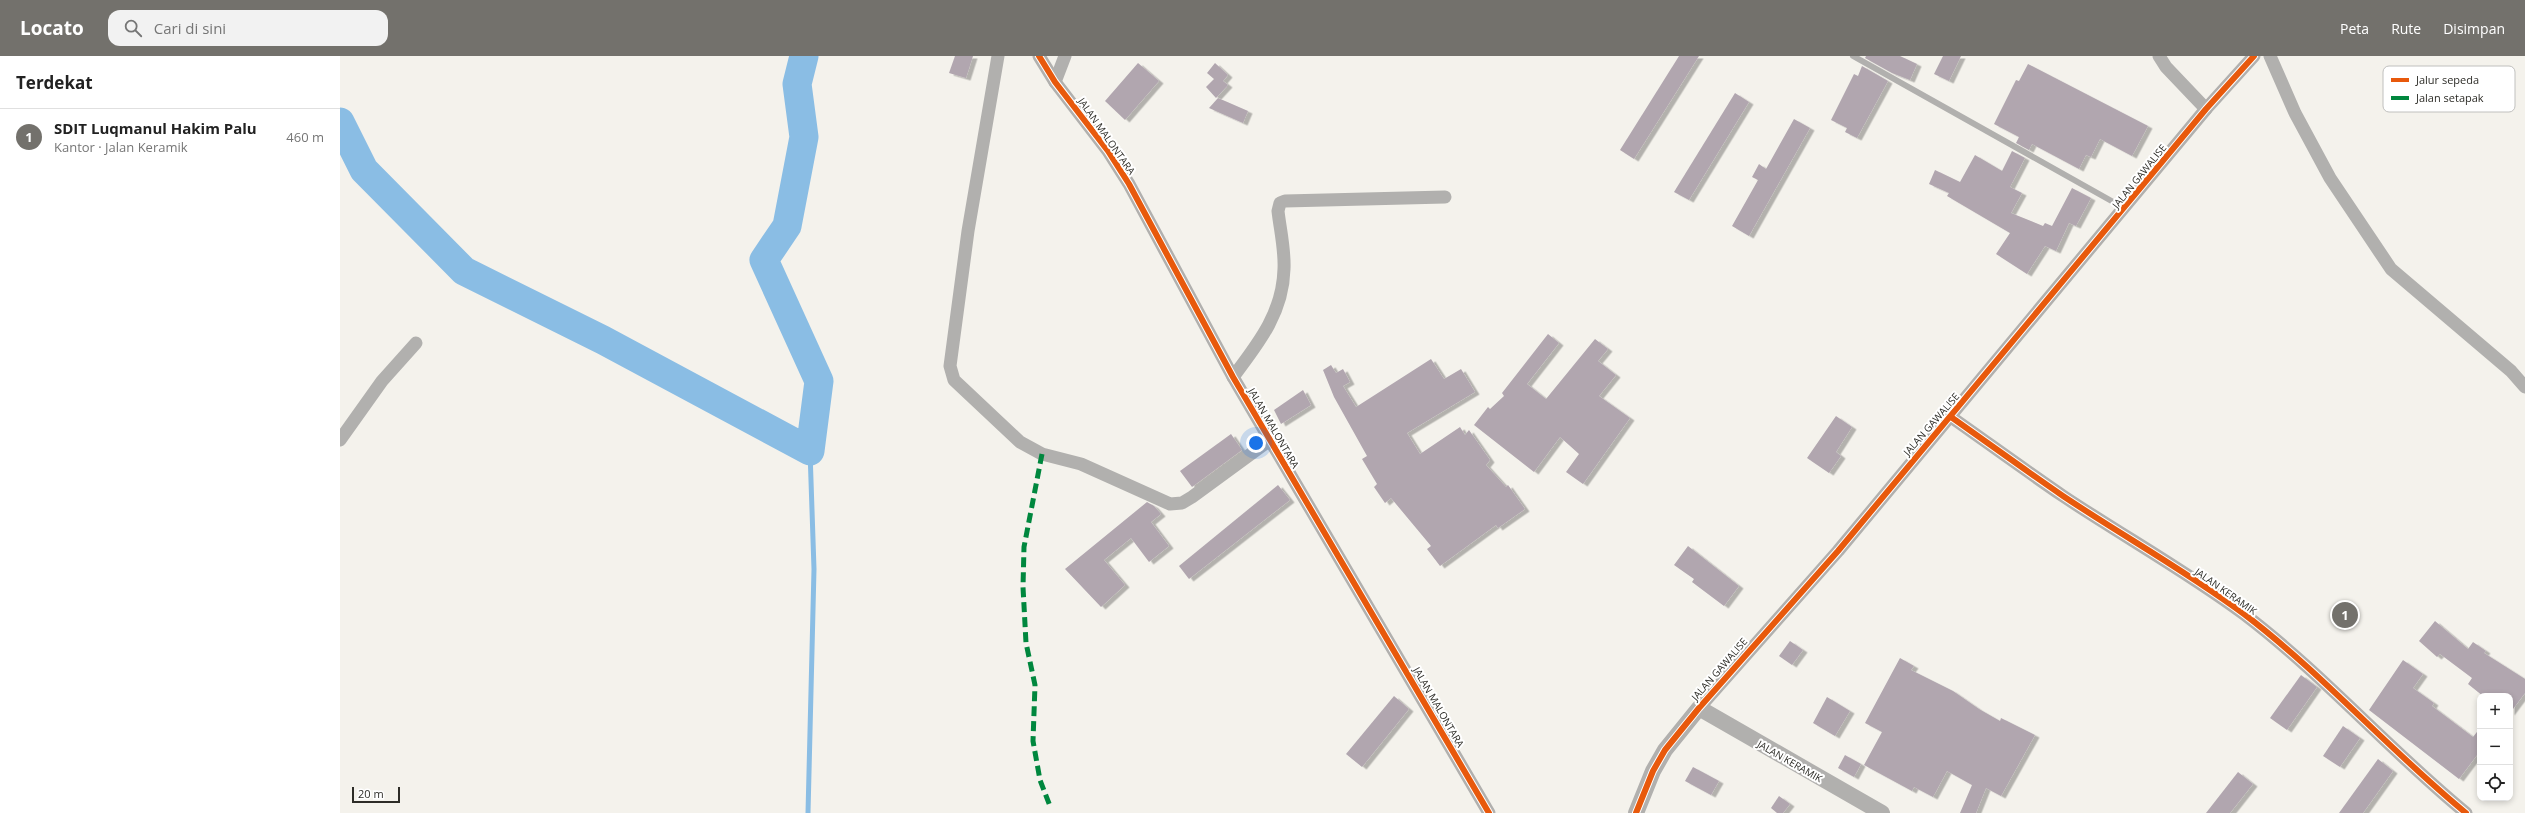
<!DOCTYPE html>
<html lang="id">
<head>
<meta charset="utf-8">
<style>
	:root { --surface:#fff; --page:#f2f2f2; --text:#222; --muted:#767676; --line:#e0e0e0; --accent:#73716c }
	body { margin:0; font-family:"Open Sans",sans-serif; background:var(--page); color:var(--text) }
	.controls { position:absolute; right:12px; bottom:12px; display:grid; overflow:hidden; border-radius:8px; box-shadow:0 2px 6px #0003 }
	.controls button { width:36px; height:36px; display:grid; place-items:center; padding:0; border:0; border-bottom:1px solid var(--line); background:var(--surface); color:var(--text); font:20px sans-serif }
	.scale { position:absolute; left:12px; bottom:10px; width:48px; box-sizing:border-box; padding-left:4px; border:2px solid #2d2c27; border-top:0; font-size:11px; line-height:14px; white-space:nowrap; color:#2d2c27; -webkit-text-stroke:3px #fff; paint-order:stroke }
	.you { position:absolute; left:916px; top:387px; width:14px; height:14px; margin:-10px; border:3px solid #fff; border-radius:50%; background:#1a73e8; box-shadow:0 0 0 6px #1a73e833 }
	.badge { display:grid; place-items:center; width:26px; height:26px; border-radius:50%; background:var(--accent); color:#fff; font-size:13px; font-weight:700 }
	.pin { position:absolute; translate:-50% -50%; border:2px solid #fff; box-shadow:0 1px 4px #0006 }
	.list { margin:0; padding:0; list-style:none }
	h2 { display:flex; justify-content:space-between; align-items:center; height:52px; margin:0; padding:0 16px; font-size:17px }
	h2 small { font-size:13px; font-weight:400; color:var(--muted) }
	.list li { display:grid; grid-template-columns:26px 1fr auto; gap:12px; align-items:center; box-sizing:border-box; height:56px; padding:0 16px; border-top:1px solid var(--line) }
	.list b { display:block; font-size:15px; white-space:nowrap }
	.list p { margin:0; font-size:13px; white-space:nowrap; color:var(--muted) }
	.list em { font-size:13px; font-style:normal; color:var(--muted) }
	.icon { flex:none; width:22px; height:22px; fill:none; stroke:currentColor; stroke-width:2; stroke-linecap:round; stroke-linejoin:round }
	.map { position:relative; flex:none; width:2185px; height:757px; overflow:hidden }
	header { display:flex; align-items:center; gap:24px; box-sizing:border-box; height:56px; padding:0 20px; background:var(--accent); color:#fff }
	header strong { font-size:19px }
	nav { display:flex; gap:22px; margin-inline-start:auto; font-size:14px }
	.search { width:280px; height:36px; background:var(--page); display:flex; align-items:center; gap:10px; box-sizing:border-box; padding:0 14px; border-radius:12px; color:var(--muted); font-size:15px }
	main { display:flex }
	aside { flex:1; background:var(--surface) }
	.map>svg:first-child { display:block }
	.lines { fill:none; stroke-linecap:round; stroke-linejoin:round }
	.stream { stroke:#8abde4; stroke-width:5 }
	.river { stroke:#8abde4; stroke-width:29 }
	.building { fill:#b1a6af; filter:url(#shadow) }
	.service { stroke:#b1b0ae; stroke-width:6 }
	.minor { stroke:#b1b0ae; stroke-width:13 }
	.tertiary { stroke:#b1b0ae; stroke-width:16 }
	.quiet { stroke:#00873e; stroke-width:5; stroke-dasharray:10 5; stroke-linecap:butt }
	.cycleway-casing { stroke:#fff; stroke-width:8 }
	.cycleway { stroke:#e8590c; stroke-width:6 }
	.labels { text-anchor:middle; dominant-baseline:central; stroke-width:4; stroke-linejoin:round; paint-order:stroke }
	.street-label { font-size:10px; fill:#2d2c27; stroke:#fff }
	.key { fill:#fff; stroke:#c0c0be; stroke-width:1 }
	.key-label { font-size:11px; fill:#2d2c27 }
</style>
</head>
<body>
<header>
<strong>Locato</strong>
<div class="search"><svg class="icon" aria-label="search" viewBox="0 0 24 24"><circle cx="10" cy="10" r="6"/><path d="M15 15l6 6"/></svg>Cari di sini</div>
<nav><a>Peta</a><a>Rute</a><a>Disimpan</a></nav>
</header>
<main>
<aside>
<h2>Terdekat<small></small></h2>
<ul class="list">
<li><span class="badge">1</span><div><b>SDIT Luqmanul Hakim Palu</b><p>Kantor · Jalan Keramik</p></div><em>460 m</em></li>
</ul>
</aside>
<div class="map">
<svg width="2185" height="757" viewBox="0 0 2185 757">
	<defs>
		<filter id="shadow"><feDropShadow dx="4.5" dy="2.5" stdDeviation="0" flood-color="#0004"/></filter>
	</defs>
	<rect width="100%" height="100%" fill="#f4f2ec"/>
	<g class="lines">
		<path class="stream" d="M468 757 474 513 470 395"/>
		<path class="river" d="M0 66 24 114 124 215 263 284 470 395 479 325 424 204 447 170 464 81 457 28 464 0"/>
	</g>
	<g class="building">
		<path d="M615 0H633L626 22 609 17Z"/>
		<path d="M1339 0H1359L1294 103 1280 94Z"/>
		<path d="M1526 0H1560L1577 8 1570 24 1552 17 1525 2Z"/>
		<path d="M1603 0H1621L1609 25 1594 18Z"/>
		<path d="M798 7 819 25 785 64 765 45Z"/>
		<path d="M875 7 888 19 883 25 888 29 876 42 866 31 874 23 867 17Z"/>
		<path d="M1688 8 1808 70 1792 100 1760 83 1751 101 1746 99 1739 113 1692 88 1689 94 1676 87 1679 81 1654 68 1676 24 1679 25Z"/>
		<path d="M1522 10 1548 25 1517 82 1505 76 1507 72 1491 64 1514 18 1518 20Z"/>
		<path d="M1395 37 1409 46 1349 144 1334 136Z"/>
		<path d="M878 42 908 55 903 67 869 52Z"/>
		<path d="M1454 63 1470 72 1409 180 1392 170 1418 124 1412 121 1419 108 1426 113Z"/>
		<path d="M1672 95 1685 102 1670 131 1682 137 1671 157 1703 170 1705 167 1712 170 1732 132 1751 142 1736 170 1729 167 1716 195 1705 190 1687 218 1656 198 1670 177 1607 140 1609 137 1589 128 1595 114 1620 126 1635 99 1662 115Z"/>
		<path d="M1208 278 1219 287 1187 328 1206 343 1255 283 1268 293 1258 305 1276 319 1259 340 1290 362 1243 428 1226 416 1239 398 1220 381 1194 416 1134 369 1148 351 1150 353 1164 340 1162 337Z"/>
		<path d="M1091 303 1104 323 1121 313 1135 336 1067 377 1080 398 1120 371 1125 379 1129 374 1150 404 1146 409 1166 431 1168 429 1185 453 1158 472 1156 469 1100 510 1087 493 1091 490 1051 442 1045 447 1034 431 1037 428 1022 403 1027 400 994 341 983 314 991 309 996 317 1003 313 1010 326 1003 330 1016 351Z"/>
		<path d="M963 334 971 349 941 368 934 354Z"/>
		<path d="M1496 360 1512 371 1496 396 1501 400 1489 417 1467 402Z"/>
		<path d="M891 378 902 394 852 431 840 415Z"/>
		<path d="M938 429 950 444 849 523 839 510Z"/>
		<path d="M807 446 814 450 821 458 811 466 829 490 809 506 791 482 764 504 785 529 761 551 725 513Z"/>
		<path d="M1348 490 1399 530 1384 550 1352 526 1354 523 1334 509Z"/>
		<path d="M2095 565 2128 593 2133 586 2146 595 2144 597 2185 623V637L2170 657V640H2143L2128 628 2132 622 2100 598 2097 601 2079 585Z"/>
		<path d="M1450 585 1463 594 1452 609 1439 600Z"/>
		<path d="M1560 602 1574 610 1571 614 1613 635 1639 653 1660 665 1661 662 1695 679 1661 740 1646 732 1636 757H1620L1632 729 1607 715 1593 741 1574 731 1572 735 1524 709 1542 676 1525 667Z"/>
		<path d="M2063 604 2083 618 2073 632 2094 647 2092 650 2133 681 2140 672V695L2119 723 2029 654Z"/>
		<path d="M1961 619 1977 631 1947 674 1930 662Z"/>
		<path d="M1054 640 1069 653 1022 711 1006 698Z"/>
		<path d="M1487 641 1510 655 1495 680 1473 667Z"/>
		<path d="M2003 670 2020 682 2000 711 1983 700Z"/>
		<path d="M1505 699 1521 708 1514 721 1498 712Z"/>
		<path d="M2038 703 2053 715 2023 757H1999Z"/>
		<path d="M1353 711 1379 725 1371 739 1345 725Z"/>
		<path d="M1898 716 1913 728 1890 757H1866Z"/>
		<path d="M1439 740 1450 748 1443 757H1437L1431 752Z"/>
	</g>
	<g class="lines">
		<path class="service" d="M1513 0 1784 152"/>
		<g class="minor">
			<path d="M658 0 628 175 610 310 614 324 680 386 702 398 741 408 830 448 842 447 852 441 930 384"/>
			<path d="M699 0 715 26 768 95 789 128 893 321 1149 757"/>
			<path d="M1819 0 1826 11 1866 53"/>
			<path d="M1930 0 1955 57 1990 122 2051 213 2171 315 2185 331"/>
			<path d="M715 26 725 0"/>
			<path d="M893 321C918 288 943 257 944 213 945 194 940 173 938 155L940 147 945 145 1105 141"/>
			<path d="M1611 361C1648 387 1685 414 1723 440 1783 480 1846 515 1904 558 1983 618 2049 694 2126 757"/>
			<path d="M0 384 42 325 76 287"/>
			<path d="M1359 652 1498 495 1866 53 1914 0"/>
		</g>
		<path class="tertiary" d="M1296 757 1313 715 1325 694 1359 652 1542 757"/>
		<path class="quiet" d="M702 398 684 491 683 531 686 587 695 629 693 685 700 724 710 750"/>
		<defs>
			<g id="cycleway">
				<path d="M699 0 715 26 768 95 789 128 893 321 1149 757"/>
				<path d="M1611 361C1648 387 1685 414 1723 440 1783 480 1846 515 1904 558 1983 618 2049 694 2126 757"/>
				<path d="M1296 757 1313 715 1325 694 1359 652 1498 495 1866 53 1914 0"/>
			</g>
		</defs>
		<use href="#cycleway" class="cycleway-casing"/>
		<use href="#cycleway" class="cycleway"/>
	</g>
	<g class="labels">
		<g class="street-label">
			<text transform="translate(767 80) rotate(55)">JALAN MALONTARA</text>
			<text transform="translate(1799 120) rotate(-51)">JALAN GAWALISE</text>
			<text transform="translate(1591 368) rotate(-49)">JALAN GAWALISE</text>
			<text transform="translate(934 372) rotate(60)">JALAN MALONTARA</text>
			<text transform="translate(1886 535) rotate(35)">JALAN KERAMIK</text>
			<text transform="translate(1379 613) rotate(-49)">JALAN GAWALISE</text>
			<text transform="translate(1099 651) rotate(60)">JALAN MALONTARA</text>
			<text transform="translate(1450 705) rotate(30)">JALAN KERAMIK</text>
		</g>
	</g>
	<rect x="2043" y="10" width="132" height="46" rx="6" class="key"/>
	<rect x="2051" y="22" width="18" height="4" fill="#e8590c"/>
	<rect x="2051" y="40" width="18" height="4" fill="#00873e"/>
	<g class="key-label">
		<text x="2076" y="28">Jalur sepeda</text>
		<text x="2076" y="46">Jalan setapak</text>
	</g>
</svg>
<div class="controls">
<button>+</button>
<button>−</button>
<button><svg class="icon" aria-label="locate" viewBox="0 0 24 24"><circle cx="12" cy="12" r="6"/><path d="M12 2v4M12 18v4M2 12h4M18 12h4"/></svg></button>
</div>
<div class="scale">20 m</div>
<div class="you"></div>
<div class="pin badge" style="left:2005px;top:559px">1</div>
</div>
</main>
</body>
</html>
